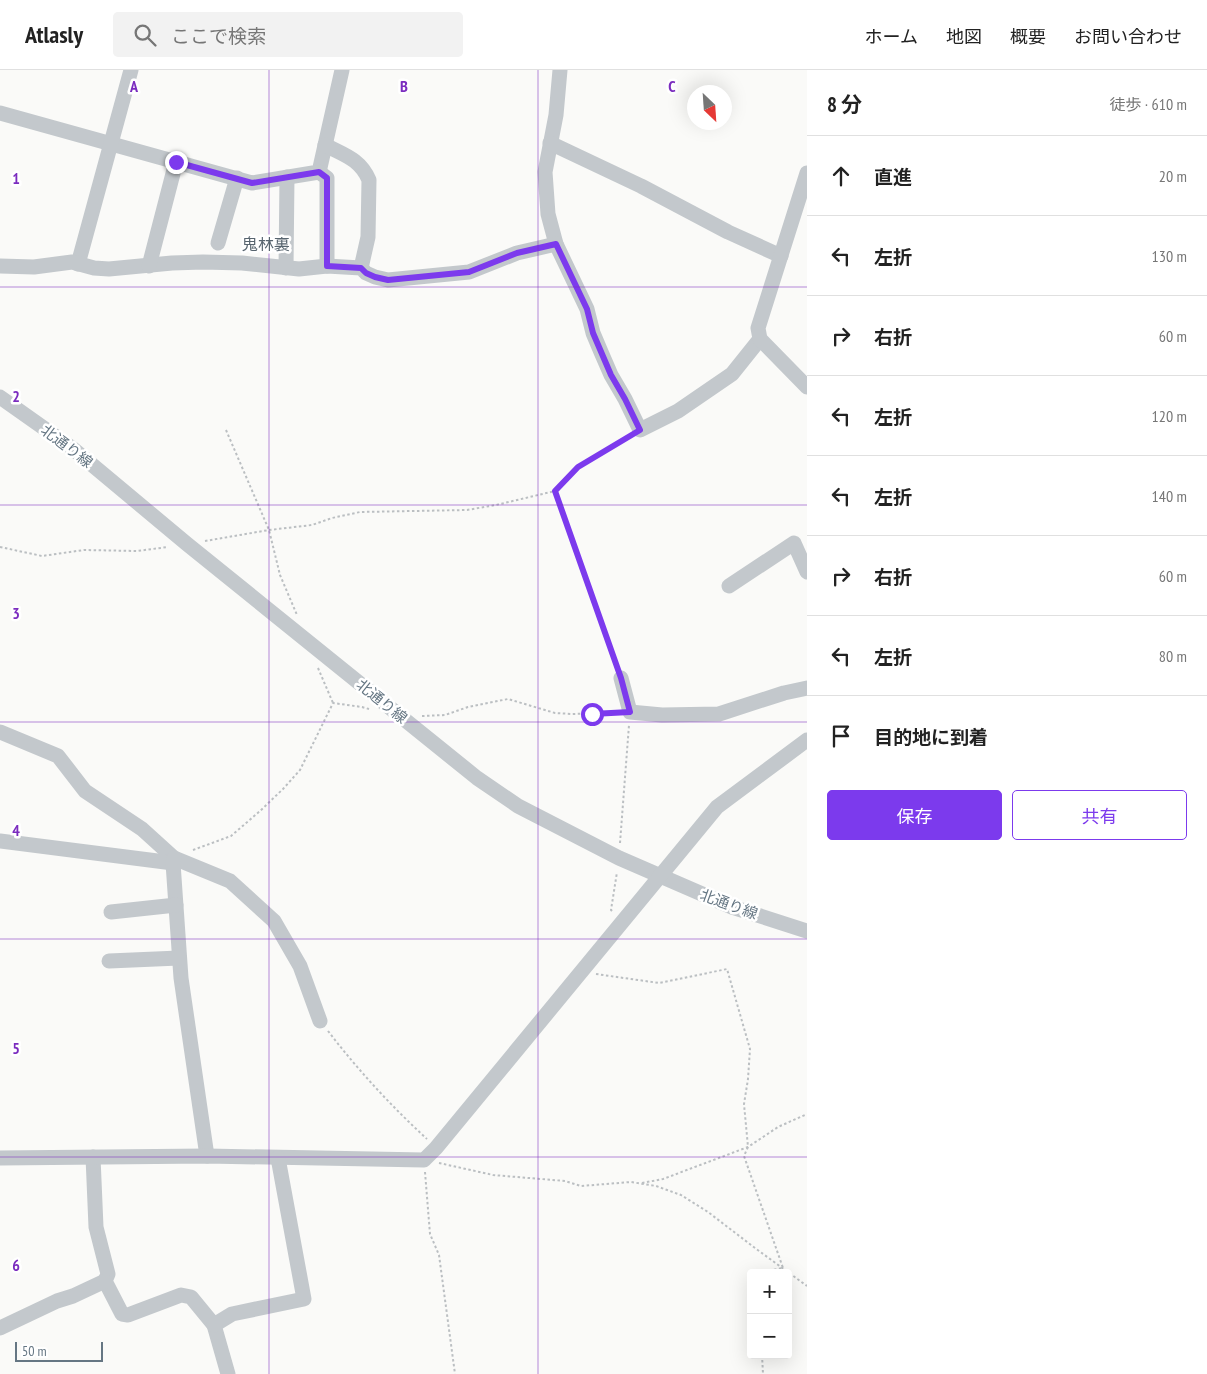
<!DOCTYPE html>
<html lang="ja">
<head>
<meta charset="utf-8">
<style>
	:root { --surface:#fff; --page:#f2f2f2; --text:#222; --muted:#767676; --line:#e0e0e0; --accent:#7c3aed }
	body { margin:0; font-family:"PT Sans Narrow","Noto Sans JP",sans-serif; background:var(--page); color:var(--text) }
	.controls { position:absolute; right:15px; bottom:15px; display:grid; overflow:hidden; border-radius:5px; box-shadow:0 5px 20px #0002 }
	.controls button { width:45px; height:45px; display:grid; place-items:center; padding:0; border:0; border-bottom:1px solid var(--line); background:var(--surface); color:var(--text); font:25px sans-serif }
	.compass { position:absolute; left:687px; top:15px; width:45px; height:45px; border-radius:50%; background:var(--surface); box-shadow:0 5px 20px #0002; rotate:155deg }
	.scale { position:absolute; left:15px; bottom:12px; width:88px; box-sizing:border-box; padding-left:5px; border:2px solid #657683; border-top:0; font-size:14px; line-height:18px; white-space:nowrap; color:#657683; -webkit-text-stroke:4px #fff; paint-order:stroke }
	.stop { position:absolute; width:15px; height:15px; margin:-11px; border:4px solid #7c3aed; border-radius:50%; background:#fff }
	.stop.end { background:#7c3aed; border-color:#fff; box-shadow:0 1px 5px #0008 }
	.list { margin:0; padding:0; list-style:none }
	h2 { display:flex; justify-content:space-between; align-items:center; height:65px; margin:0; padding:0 20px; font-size:21px }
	h2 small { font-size:16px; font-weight:400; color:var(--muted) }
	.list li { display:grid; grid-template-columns:32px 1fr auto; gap:15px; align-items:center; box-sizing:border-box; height:80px; padding:0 20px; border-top:1px solid var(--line) }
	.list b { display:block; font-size:19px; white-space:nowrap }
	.list em { font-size:16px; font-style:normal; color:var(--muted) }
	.actions { display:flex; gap:10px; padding:15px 20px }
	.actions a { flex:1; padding:11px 0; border:1px solid var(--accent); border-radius:5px; text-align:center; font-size:18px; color:var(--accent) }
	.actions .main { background:var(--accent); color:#fff }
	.icon { flex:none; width:28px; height:28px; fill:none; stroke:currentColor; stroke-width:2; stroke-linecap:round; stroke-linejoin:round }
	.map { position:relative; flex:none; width:807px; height:1304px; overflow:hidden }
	header { display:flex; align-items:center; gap:30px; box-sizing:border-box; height:70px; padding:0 25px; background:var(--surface); border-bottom:1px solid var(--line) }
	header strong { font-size:24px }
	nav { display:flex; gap:28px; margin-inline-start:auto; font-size:18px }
	.search { width:350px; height:45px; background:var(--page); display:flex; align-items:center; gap:12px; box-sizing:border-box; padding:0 18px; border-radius:5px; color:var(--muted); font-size:19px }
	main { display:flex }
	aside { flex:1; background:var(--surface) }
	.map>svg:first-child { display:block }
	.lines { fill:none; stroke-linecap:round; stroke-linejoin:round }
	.path { stroke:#bbbfc2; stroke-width:2; stroke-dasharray:2.5 2.5; stroke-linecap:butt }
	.minor { stroke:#c3c8cc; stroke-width:15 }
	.route { stroke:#7c3aed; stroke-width:6 }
	.grid { fill:none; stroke:#7b2cbf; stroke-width:1; stroke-opacity:0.55 }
	.labels { text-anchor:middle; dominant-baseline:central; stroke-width:5; stroke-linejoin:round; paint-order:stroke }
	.street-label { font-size:15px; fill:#657683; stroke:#fff }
	.neighbourhood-label { font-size:16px; fill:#57646e; stroke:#fff }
	.grid-label { font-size:16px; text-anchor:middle; font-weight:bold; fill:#7b2cbf; stroke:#fff; stroke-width:5; stroke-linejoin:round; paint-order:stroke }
</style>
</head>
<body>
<header>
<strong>Atlasly</strong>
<div class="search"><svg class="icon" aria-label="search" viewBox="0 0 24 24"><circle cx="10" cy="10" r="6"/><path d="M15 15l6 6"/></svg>ここで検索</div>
<nav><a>ホーム</a><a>地図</a><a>概要</a><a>お問い合わせ</a></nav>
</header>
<main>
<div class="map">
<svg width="807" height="1304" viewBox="0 0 807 1304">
	<rect width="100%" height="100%" fill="#fafaf8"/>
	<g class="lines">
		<g class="path">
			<path d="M226 360 269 460 280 505 297 545"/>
			<path d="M555 422 617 597"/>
			<path d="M205 471 269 460 312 455 332 448 360 442 467 440 496 435 555 421 579 397 629 366"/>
			<path d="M0 477 42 486 84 480 137 481 168 477"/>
			<path d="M318 598 333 633"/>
			<path d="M422 646 445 645 468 637 508 629 555 643 572 644 616 643"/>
			<path d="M620 773 629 655"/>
			<path d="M193 780 231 766 260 741 283 719 300 700 333 633 362 637 369 639"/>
			<path d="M612 841 611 840 617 802"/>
			<path d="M596 904 659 913 727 899 750 979 748 1009 744 1034 748 1077 744 1086 783 1198 756 1203"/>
			<path d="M328 961C358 1000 391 1036 427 1069"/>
			<path d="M439 1093 493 1105 565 1111 581 1116 631 1112 656 1116 681 1125 708 1142 755 1178 807 1216"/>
			<path d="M425 1102 430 1164 439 1185 455 1304"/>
			<path d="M642 1113 663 1109 748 1077 778 1057 807 1044"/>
			<path d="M762 1285 763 1304"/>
		</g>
		<g class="minor">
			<path d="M560 0 556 45 545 102 548 144 556 174 587 239 593 263 601 282 611 305 625 329 640 360 678 341 732 304 760 269"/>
			<path d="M0 43 252 113 319 102 342 0"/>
			<path d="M550 73 641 116 728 162 781 186"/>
			<path d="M325 75C344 85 360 89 369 110L368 167 361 198"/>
			<path d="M319 102 327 108V196"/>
			<path d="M807 103 758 258 760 269 807 317"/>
			<path d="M218 173 237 108"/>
			<path d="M78 194 131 0"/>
			<path d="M0 196 34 197 72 192 94 198 109 199 172 193 203 192 242 193 299 199 327 196 361 198 366 203 375 207 388 210 469 202 517 183 556 174"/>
			<path d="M149 196 176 92"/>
			<path d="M286 198 287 107"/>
			<path d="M0 327 72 378 187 474 477 708 518 736 619 788 732 837 807 861"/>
			<path d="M729 516 794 473 807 502"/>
			<path d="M621 608 630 642 662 645 719 644 784 623 807 618"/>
			<path d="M0 662 58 686 85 721 142 759 174 788 230 811 274 851 300 896 320 951"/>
			<path d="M0 771 173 793"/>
			<path d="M174 788 173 793 181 908 207 1086"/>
			<path d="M111 842 176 835"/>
			<path d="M109 891 179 888"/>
			<path d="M93 1087 96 1157 108 1204 105 1211 122 1244 128 1245 181 1225 191 1227 214 1255 228 1304"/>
			<path d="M0 1088 207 1086 424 1090 436 1078 717 737 807 670"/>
			<path d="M214 1255 232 1244 304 1229 278 1088"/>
			<path d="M0 1258 57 1231 73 1226 105 1211"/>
		</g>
	</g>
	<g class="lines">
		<path class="route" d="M176 92 252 113 319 102 327 108V196L361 198 366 203 375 207 388 210 469 202 517 183 556 174 587 239 593 263 611 305 625 329 640 360 578 397 555 421 621 608 630 642 592 644"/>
	</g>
	<path class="grid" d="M269 0V1304M538 0V1304M0 217H807M0 435H807M0 652H807M0 869H807M0 1087H807"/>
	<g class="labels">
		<g class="street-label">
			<text transform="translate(67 376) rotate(37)">北通り線</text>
			<text transform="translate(382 631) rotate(39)">北通り線</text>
			<text transform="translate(729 834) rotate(20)">北通り線</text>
		</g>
		<g class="neighbourhood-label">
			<text x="266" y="174">鬼林裏</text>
		</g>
	</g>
	<g class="grid-label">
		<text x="134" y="22">A</text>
		<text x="404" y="22">B</text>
		<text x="672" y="22">C</text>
		<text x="16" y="114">1</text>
		<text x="16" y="332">2</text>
		<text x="16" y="549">3</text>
		<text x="16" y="766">4</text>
		<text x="16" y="984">5</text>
		<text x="16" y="1201">6</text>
	</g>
</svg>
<div class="controls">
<button>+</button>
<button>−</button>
</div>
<svg class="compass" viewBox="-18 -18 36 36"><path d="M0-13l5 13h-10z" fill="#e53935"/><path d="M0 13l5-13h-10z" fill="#767676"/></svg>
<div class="scale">50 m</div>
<div class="stop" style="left:592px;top:644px"></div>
<div class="stop end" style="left:176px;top:92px"></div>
</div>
<aside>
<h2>8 分<small>徒歩 · 610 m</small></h2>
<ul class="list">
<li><svg class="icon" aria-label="ahead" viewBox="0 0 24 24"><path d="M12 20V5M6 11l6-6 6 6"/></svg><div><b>直進</b></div><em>20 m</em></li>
<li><svg class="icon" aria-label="left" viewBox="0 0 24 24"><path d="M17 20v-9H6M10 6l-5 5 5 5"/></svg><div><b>左折</b></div><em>130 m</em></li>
<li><svg class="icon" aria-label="right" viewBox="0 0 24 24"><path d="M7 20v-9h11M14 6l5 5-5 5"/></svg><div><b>右折</b></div><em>60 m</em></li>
<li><svg class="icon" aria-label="left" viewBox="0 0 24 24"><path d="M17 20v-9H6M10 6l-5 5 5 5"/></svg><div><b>左折</b></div><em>120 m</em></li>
<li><svg class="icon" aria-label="left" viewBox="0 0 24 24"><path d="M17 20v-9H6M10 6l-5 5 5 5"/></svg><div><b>左折</b></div><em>140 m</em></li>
<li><svg class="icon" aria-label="right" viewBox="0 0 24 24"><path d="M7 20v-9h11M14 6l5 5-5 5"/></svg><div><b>右折</b></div><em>60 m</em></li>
<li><svg class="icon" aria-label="left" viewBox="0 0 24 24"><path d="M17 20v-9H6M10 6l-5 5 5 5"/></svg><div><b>左折</b></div><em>80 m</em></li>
<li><svg class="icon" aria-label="arrive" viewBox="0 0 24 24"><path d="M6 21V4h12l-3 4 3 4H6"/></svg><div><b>目的地に到着</b></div></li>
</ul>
<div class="actions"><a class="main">保存</a><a>共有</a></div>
</aside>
</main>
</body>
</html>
